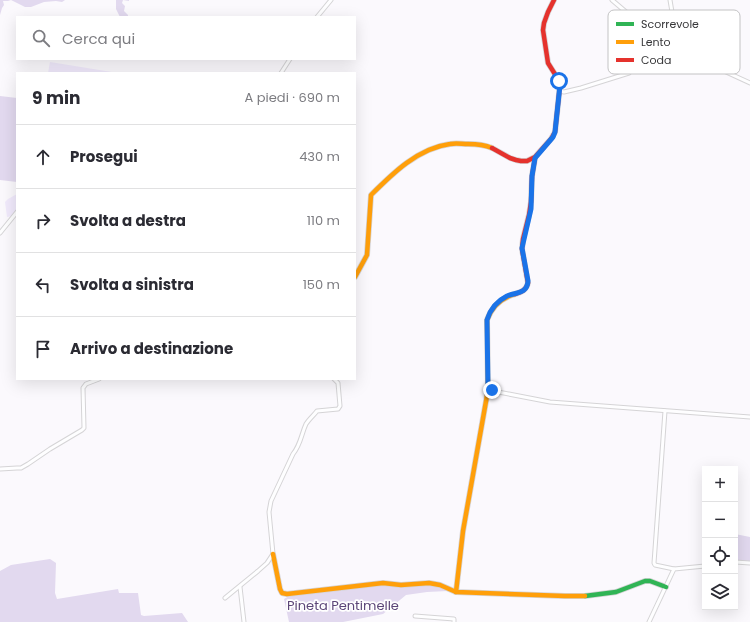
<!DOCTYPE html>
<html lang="it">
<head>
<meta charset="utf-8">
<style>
	:root { --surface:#fff; --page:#f2f2f3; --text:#2b2b33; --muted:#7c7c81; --line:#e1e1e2 }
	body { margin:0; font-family:Poppins,sans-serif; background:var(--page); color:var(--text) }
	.controls { position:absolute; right:12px; bottom:12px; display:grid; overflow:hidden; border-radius:0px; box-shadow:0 4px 16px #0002 }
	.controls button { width:36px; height:36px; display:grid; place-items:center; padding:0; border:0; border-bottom:1px solid var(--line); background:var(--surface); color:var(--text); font:20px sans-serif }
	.stop { position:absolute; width:12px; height:12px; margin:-9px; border:3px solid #1a73e8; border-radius:50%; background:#fff }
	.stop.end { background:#1a73e8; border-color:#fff; box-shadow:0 1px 4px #0008 }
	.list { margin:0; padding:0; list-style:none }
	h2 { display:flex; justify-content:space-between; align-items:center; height:52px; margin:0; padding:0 16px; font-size:17px }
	h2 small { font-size:13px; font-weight:400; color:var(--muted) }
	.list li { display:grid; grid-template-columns:26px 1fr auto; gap:12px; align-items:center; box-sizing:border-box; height:64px; padding:0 16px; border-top:1px solid var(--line) }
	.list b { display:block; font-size:15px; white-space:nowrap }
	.list em { font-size:13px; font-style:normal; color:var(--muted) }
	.icon { flex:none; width:22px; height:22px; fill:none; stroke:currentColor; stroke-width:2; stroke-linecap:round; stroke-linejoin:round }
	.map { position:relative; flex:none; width:750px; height:622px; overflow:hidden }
	.search { position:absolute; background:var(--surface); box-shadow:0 4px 16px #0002; left:16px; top:16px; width:340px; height:44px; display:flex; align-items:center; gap:10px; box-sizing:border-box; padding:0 14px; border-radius:0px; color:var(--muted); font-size:15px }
	.panel { position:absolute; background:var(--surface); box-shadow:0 4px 16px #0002; left:16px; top:72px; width:340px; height:308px; border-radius:0px }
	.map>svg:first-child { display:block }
	.green { fill:#f1eafc }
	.forest { fill:#e2d9ef }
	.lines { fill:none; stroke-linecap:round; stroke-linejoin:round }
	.street-casing { stroke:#d5d4d6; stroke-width:5 }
	.fast-casing { stroke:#d5d4d6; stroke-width:6 }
	.slow-casing { stroke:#d5d4d6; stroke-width:6 }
	.jam-casing { stroke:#d5d4d6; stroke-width:6 }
	.street { stroke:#fefeff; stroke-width:3 }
	.fast { stroke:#30b455; stroke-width:4.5 }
	.slow { stroke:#ff9f0a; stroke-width:4.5 }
	.jam { stroke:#e5322d; stroke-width:4.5 }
	.route { stroke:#1a73e8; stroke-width:5 }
	.labels { text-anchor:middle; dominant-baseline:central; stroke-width:3.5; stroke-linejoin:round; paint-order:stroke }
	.park-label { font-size:13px; fill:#5c4678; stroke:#fff }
	.key { fill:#fff; stroke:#c3c3c4; stroke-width:1 }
	.key-label { font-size:11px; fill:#38383a }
</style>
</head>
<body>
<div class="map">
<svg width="750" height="622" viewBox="0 0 750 622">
	<rect width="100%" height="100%" fill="#fbf9fd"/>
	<g class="green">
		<path d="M50 62 118 73H48Z"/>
		<path d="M17 194V212L13 216 7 217 5 202 8 199Z"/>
	</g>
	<g class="forest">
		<path d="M0 0H65L62 2 56 1 44 2 31 7H25L11 0 8 1H3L4 5 2 8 0 15Z"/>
		<path d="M116 0H129V1L123 0 122 3 125 6 124 11 128 15V17H120L116 9Z"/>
		<path d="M0 96 17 98V182L0 180Z"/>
		<path d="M735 534 750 537V561H735Z"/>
		<path d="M50 559 56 563 55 593 57 599 118 589 119 593H138L141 615 144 616 182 613 188 622H0V571L11 565Z"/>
		<path d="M383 584H434L448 591 427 592 406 595 383 614 343 622H289L284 599 289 596Z"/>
	</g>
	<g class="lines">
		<defs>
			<g id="street">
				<path d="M612 0 665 45 674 48 682 54 693 57 713 66 750 83"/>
				<path d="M670 0C672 13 677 35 674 48"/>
				<path d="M317 17 331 0"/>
				<path d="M668 60 682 54"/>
				<path d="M281 73 290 59"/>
				<path d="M559 91 564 92 581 88 629 73"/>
				<path d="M0 233 17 212"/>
				<path d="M488 390 550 402 750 417"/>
				<path d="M665 411 654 563 655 565 674 569"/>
				<path d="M0 469 17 468H21L28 464 50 449 82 430 84 428 83 388 86 384 99 379"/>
				<path d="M735 562 750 563"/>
				<path d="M240 587 244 622"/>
				<path d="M225 598 258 571 267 563 273 554 269 512 271 501 293 454C301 444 301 435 306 424 309 419 314 415 317 411L338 409 340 406 338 383 334 379"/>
				<path d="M415 616 454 619V622"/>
				<path d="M649 622 674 569 705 566"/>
			</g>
			<path id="fast" d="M585 596 616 592 645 581H650L666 587"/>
			<g id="slow">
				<path d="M355 277 367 255 371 195C392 174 418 148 450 144 456 143 462 144 468 144 476 144 485 145 492 148"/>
				<path d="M273 554 280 589 282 593 287 594 383 583 401 585 429 583 440 585 456 592 565 596H585"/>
				<path d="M456 592 463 531 488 390 487 320C492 306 501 298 515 294"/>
			</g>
			<g id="jam">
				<path d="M492 148 510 158 516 160 521 161H527L535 157 551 139 555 132 560 85 558 79 548 63 543 30 544 23 548 12 554 0"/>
				<path d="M515 294C522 292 526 290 528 283L522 249 523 239 529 215 531 202 532 176 535 158"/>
			</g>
		</defs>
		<use href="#street" class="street-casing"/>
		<use href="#fast" class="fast-casing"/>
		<use href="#slow" class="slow-casing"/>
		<use href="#jam" class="jam-casing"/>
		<use href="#street" class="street"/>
		<use href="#fast" class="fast"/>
		<use href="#slow" class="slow"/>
		<use href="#jam" class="jam"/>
	</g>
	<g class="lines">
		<path class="route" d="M492 390H488L487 320C490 310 497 301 507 296 517 292 527 294 528 281L522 248 531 209 532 176 535 158 553 137 555 132 560 85 559 81"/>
	</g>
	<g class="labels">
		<g class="park-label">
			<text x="343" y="605">Pineta Pentimelle</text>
		</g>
	</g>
	<rect x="608" y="10" width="132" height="64" rx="6" class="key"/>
	<rect x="616" y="22" width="18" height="4" fill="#30b455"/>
	<rect x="616" y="40" width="18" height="4" fill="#ff9f0a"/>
	<rect x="616" y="58" width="18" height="4" fill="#e5322d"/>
	<g class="key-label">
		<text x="641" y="28">Scorrevole</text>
		<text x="641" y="46">Lento</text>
		<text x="641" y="64">Coda</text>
	</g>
</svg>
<div class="controls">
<button>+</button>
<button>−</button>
<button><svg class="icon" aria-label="locate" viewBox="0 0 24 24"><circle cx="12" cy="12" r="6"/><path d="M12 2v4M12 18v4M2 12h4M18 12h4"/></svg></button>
<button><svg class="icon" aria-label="layers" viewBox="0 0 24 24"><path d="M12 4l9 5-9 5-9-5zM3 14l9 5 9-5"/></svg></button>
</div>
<div class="stop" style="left:559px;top:81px"></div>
<div class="stop end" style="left:492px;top:390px"></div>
<div class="search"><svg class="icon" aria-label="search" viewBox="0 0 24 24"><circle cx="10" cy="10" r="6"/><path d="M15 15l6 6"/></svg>Cerca qui</div>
<section class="panel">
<h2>9 min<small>A piedi · 690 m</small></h2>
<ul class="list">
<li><svg class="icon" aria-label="ahead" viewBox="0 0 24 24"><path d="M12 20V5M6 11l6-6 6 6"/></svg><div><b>Prosegui</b></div><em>430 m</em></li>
<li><svg class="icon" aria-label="right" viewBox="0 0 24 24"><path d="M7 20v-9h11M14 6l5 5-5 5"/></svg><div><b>Svolta a destra</b></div><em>110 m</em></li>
<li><svg class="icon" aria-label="left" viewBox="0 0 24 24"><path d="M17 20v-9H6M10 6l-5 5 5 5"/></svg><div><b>Svolta a sinistra</b></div><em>150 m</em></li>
<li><svg class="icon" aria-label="arrive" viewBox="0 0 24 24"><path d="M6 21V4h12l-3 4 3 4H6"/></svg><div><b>Arrivo a destinazione</b></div></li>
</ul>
</section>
</div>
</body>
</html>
